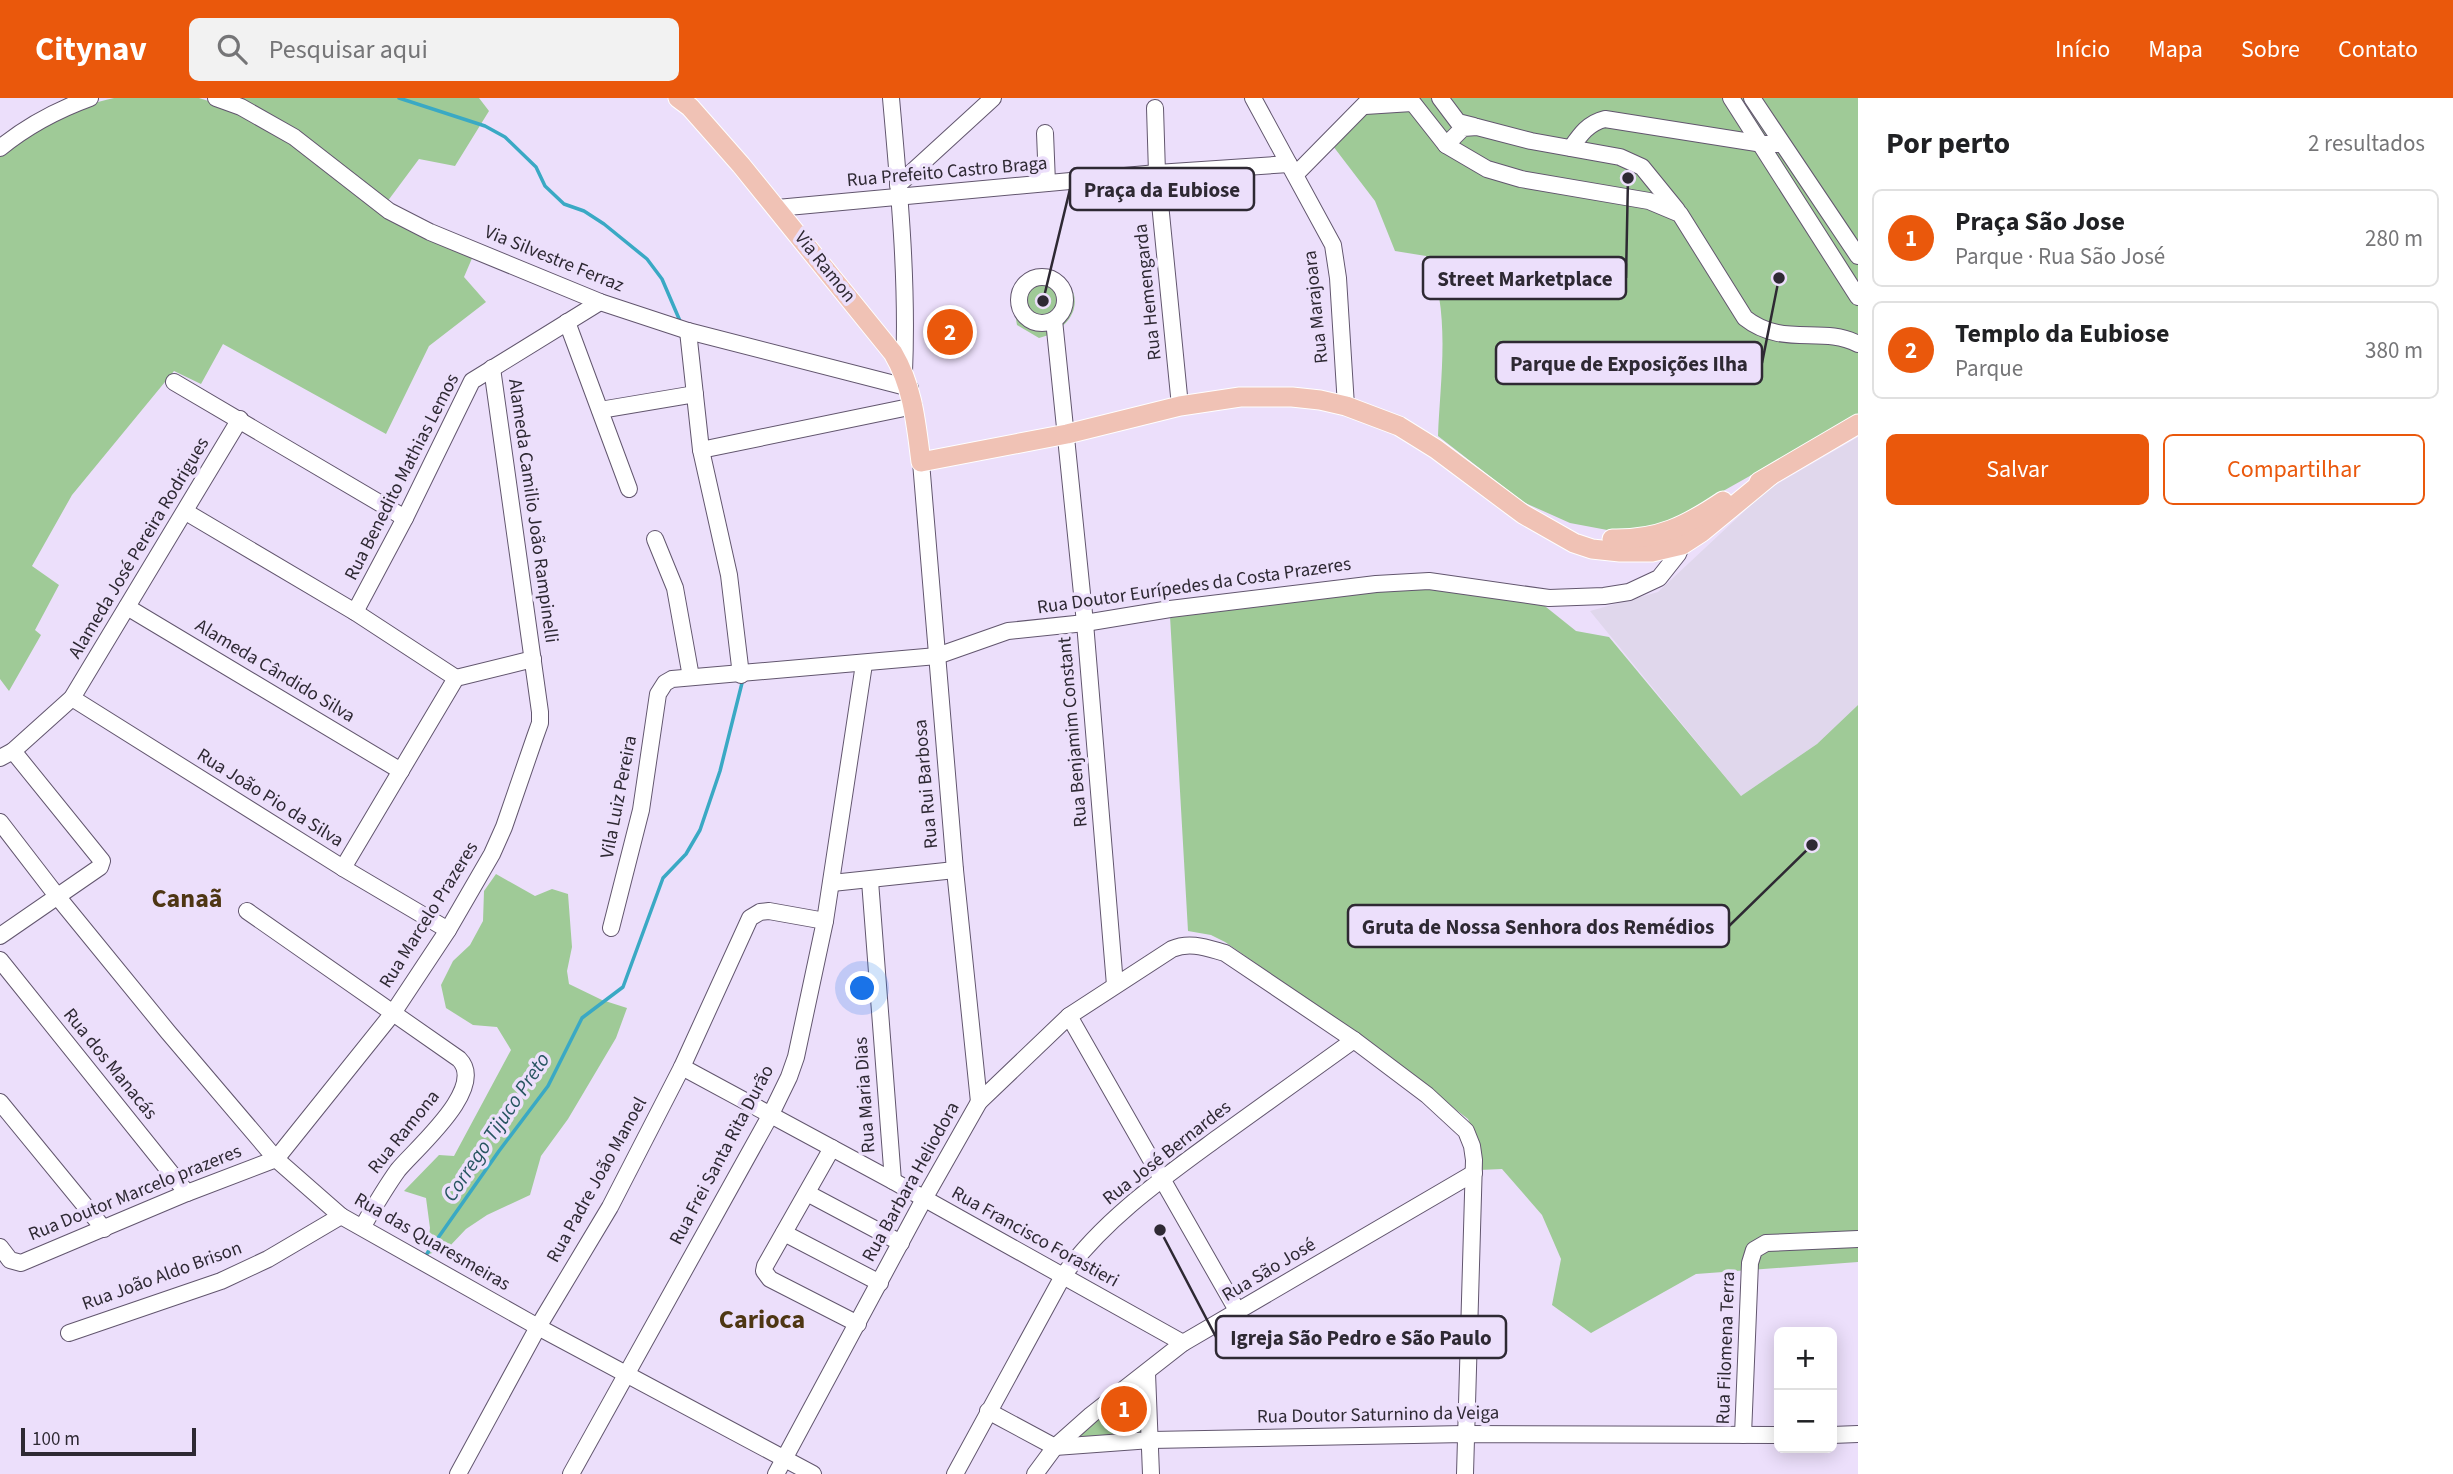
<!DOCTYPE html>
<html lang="pt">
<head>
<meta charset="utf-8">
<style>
	:root { --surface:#fff; --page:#f2f2f2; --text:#202124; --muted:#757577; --line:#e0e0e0; --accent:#ea580c }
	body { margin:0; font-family:"Source Sans 3",sans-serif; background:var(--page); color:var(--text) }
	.controls { position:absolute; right:21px; bottom:21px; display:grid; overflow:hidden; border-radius:10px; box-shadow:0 4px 18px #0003 }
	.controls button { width:63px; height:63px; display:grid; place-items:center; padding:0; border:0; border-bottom:2px solid var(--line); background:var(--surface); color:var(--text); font:35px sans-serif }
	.scale { position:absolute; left:21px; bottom:18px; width:175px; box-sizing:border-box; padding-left:7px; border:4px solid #2e2933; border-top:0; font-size:19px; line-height:24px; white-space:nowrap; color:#2e2933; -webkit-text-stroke:5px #ecdffb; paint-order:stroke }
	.you { position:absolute; left:863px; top:891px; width:24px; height:24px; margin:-18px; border:5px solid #fff; border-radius:50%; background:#1a73e8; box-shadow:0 0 0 10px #1a73e833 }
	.badge { display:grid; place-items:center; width:46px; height:46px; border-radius:50%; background:var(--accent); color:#fff; font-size:23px; font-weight:700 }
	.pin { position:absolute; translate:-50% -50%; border:4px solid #fff; box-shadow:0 2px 7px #0006 }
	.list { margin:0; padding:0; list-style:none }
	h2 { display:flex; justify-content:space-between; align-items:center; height:91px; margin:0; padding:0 28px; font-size:30px }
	h2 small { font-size:23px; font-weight:400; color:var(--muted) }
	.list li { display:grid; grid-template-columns:46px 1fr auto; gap:21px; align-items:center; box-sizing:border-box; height:98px; margin:0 14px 14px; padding:0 14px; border:2px solid var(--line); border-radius:10px }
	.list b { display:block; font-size:26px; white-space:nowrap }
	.list p { margin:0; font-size:23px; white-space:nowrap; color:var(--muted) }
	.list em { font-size:23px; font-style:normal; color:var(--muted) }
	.actions { display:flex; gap:14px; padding:21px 28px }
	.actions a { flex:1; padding:16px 0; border:2px solid var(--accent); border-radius:10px; text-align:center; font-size:24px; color:var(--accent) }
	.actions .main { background:var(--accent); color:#fff }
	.icon { flex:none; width:38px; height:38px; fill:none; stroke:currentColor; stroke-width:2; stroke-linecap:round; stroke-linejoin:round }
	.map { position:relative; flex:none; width:1858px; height:1376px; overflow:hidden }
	header { display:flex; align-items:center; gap:42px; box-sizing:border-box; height:98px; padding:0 35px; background:var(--accent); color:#fff }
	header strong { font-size:33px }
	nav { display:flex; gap:38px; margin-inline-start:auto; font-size:24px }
	.search { width:490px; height:63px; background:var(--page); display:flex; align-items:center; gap:18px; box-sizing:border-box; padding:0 24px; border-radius:10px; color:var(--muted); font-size:26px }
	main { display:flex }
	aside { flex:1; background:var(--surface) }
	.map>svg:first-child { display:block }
	.industrial { fill:#e0d7ec }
	.green { fill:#9fca97 }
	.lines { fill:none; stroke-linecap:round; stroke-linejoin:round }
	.stream { stroke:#3aa9c4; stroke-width:3.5 }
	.minor-casing { stroke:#62566e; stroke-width:18 }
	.major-casing { stroke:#fff; stroke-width:21 }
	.minor { stroke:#fff; stroke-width:16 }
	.major { stroke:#f0c2b5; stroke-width:19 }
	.labels { text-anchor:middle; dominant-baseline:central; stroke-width:7; stroke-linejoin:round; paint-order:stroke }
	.street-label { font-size:19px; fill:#2e2933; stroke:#ecdffb }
	.water-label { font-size:21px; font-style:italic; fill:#275561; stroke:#ecdffb }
	.district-label { font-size:26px; font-weight:bold; fill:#4e3613; stroke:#ecdffb }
	.leader { fill:none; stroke:#2e2933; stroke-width:2.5 }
	.callout-dot { fill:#2e2933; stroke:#ecdffb; stroke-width:2.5 }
	.callout { fill:#ecdffb; stroke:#2e2933; stroke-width:2.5 }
	.callout-label { font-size:21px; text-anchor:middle; font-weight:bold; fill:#2e2933 }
</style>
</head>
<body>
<header>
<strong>Citynav</strong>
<div class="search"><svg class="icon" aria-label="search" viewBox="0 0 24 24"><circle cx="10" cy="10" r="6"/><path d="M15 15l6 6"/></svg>Pesquisar aqui</div>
<nav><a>Início</a><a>Mapa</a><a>Sobre</a><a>Contato</a></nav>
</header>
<main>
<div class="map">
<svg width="1858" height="1376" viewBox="0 0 1858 1376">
	<rect width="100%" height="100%" fill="#ecdffb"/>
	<path class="industrial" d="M1858 339V607L1817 646 1741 698 1590 513 1658 494 1767 392Z"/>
	<g class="green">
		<path d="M114 0H199L243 14 473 158 464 179 486 204 429 248 386 336 223 246 201 286 174 273 72 397 32 468 59 487 35 532 41 537 9 593 0 581V59C28 31 75 8 114 0Z"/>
		<path d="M232 0H479L489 13 455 68 419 61 387 104Z"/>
		<path d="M1399 0H1858V317L1661 428 1618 434 1570 425 1523 404 1438 338C1440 282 1452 208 1426 158L1395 153 1375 103 1333 48 1367 11Z"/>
		<path d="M1052 172C1090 193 1077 230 1039 240L1017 227 1012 198C1022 181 1034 176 1052 172Z"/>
		<path d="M1416 491 1457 494 1541 505 1576 533 1609 539 1741 698 1817 646 1858 607V1164L1696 1176 1591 1235 1552 1207 1561 1161 1542 1117 1502 1071 1479 1072 1477 1041 1468 1021 1361 938 1225 844 1211 837 1188 833 1170 518 1376 492Z"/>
		<path d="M496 776 535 798 552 791 568 796 572 849 567 873 569 886 602 902 627 910 616 940 568 1021 541 1058 530 1097 487 1117 466 1131 448 1150 426 1157 430 1130 426 1100 404 1093 439 1057 454 1058 511 952 497 929 473 927 446 910 441 887 453 863 470 847 483 823 484 793Z"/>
		<path d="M1137 1284 1146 1337 1072 1340Z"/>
	</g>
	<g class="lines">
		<g class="stream">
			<path d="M399 0 485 28 505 39 536 69 545 88 564 106 584 113 604 126 647 161 662 181 680 223"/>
			<path d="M426 1157 499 1053 548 988 582 920 623 889 663 780 686 756 700 732 720 673 743 581"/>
		</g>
		<defs>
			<g id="minor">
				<path d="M216 0 241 9 294 39 389 113 430 134 600 204 688 233 910 290"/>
				<path d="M891 0C899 91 908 183 904 274"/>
				<path d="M1253 0 1333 147 1338 180 1346 308"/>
				<path d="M1409 0 1446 47 1487 71 1521 81 1649 103 1680 116 1745 220C1783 250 1822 227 1858 246"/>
				<path d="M1440 0 1458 24 1474 28"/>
				<path d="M1731 0 1858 199"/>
				<path d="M1752 0 1858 158"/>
				<path d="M1365 8 1412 5"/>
				<path d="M1155 10 1157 75 1180 308"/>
				<path d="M1045 35 1047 85"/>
				<path d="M1446 47 1463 30 1477 29 1531 43 1620 59 1642 69 1677 112"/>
				<path d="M0 50C27 28 57 12 90 0"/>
				<path d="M1571 50C1580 37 1588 25 1605 21L1763 46H1782"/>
				<path d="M1296 76 1371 0"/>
				<path d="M898 87 993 0"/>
				<path d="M777 110 1157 75 1289 66"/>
				<circle cx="1042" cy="202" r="23"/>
				<path d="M1054 222 1085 525 1115 887"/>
				<path d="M567 224 629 391"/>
				<path d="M688 233 701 352 729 477 741 577"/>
				<path d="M174 284 405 420"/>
				<path d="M600 312 695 296"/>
				<path d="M701 352 914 308"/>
				<path d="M921 364 955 772 979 1004"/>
				<path d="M186 414 355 514 456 580"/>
				<path d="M655 441 675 490 691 579"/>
				<path d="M127 509 401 673"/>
				<path d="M355 514 405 420 472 283 600 204"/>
				<path d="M72 600 343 770 448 832"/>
				<path d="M0 660 13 653 72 600 240 321"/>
				<path d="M0 724 57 798 168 934 276 1061 341 1118 538 1229 813 1376"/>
				<path d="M343 770 456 580 533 561"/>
				<path d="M870 783 893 1083"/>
				<path d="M832 785 955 772"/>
				<path d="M247 813 459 961C488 990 415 1051 398 1072 385 1090 374 1109 363 1128"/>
				<path d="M611 830 641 712 658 596 665 585 672 581 937 558 1008 533 1085 525 1170 511 1376 486 1429 483 1549 500 1604 498 1629 494 1659 480 1678 456 1684 441"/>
				<path d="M0 838 100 769 102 763 13 653"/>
				<path d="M0 862 187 1095"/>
				<path d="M1069 918 1238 1214"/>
				<path d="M682 969 893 1083 1183 1245"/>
				<path d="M0 1004 104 1131"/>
				<path d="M832 1050 765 1168 764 1173 770 1181 858 1226"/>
				<path d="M807 1095 901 1145"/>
				<path d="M784 1135 880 1185"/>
				<path d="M0 1149 10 1162 21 1165 187 1095 276 1061 393 915 448 832 492 756 504 729 535 639 540 625V614L492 270"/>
				<path d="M69 1235 221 1183 268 1161 341 1118"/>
				<path d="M1147 1275 1151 1376"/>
				<path d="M988 1313 1055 1349 1151 1342 1465 1336 1779 1337"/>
				<path d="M1743 1337 1750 1165 1754 1152 1766 1145 1858 1141"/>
				<path d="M1832 1337 1858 1336"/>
				<path d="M458 1376 538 1229 610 1109 682 969 750 820 760 814 769 813 825 823"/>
				<path d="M571 1376 771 1016 789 979 796 959 825 823 864 566"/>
				<path d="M776 1376 924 1101 979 1004 1069 918 1172 851C1190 843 1207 850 1225 855L1354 942 1427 997 1466 1033 1472 1048 1474 1062 1465 1376"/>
				<path d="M955 1376 1063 1178C1104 1121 1163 1080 1219 1039 1264 1007 1309 974 1354 942"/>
				<path d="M1035 1376 1055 1349 1091 1317 1183 1245 1474 1075"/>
			</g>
			<g id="major">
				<path d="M678 0 690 9 741 67 893 255C913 289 916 325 921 364L1067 336 1180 308 1240 299H1292L1320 302 1346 308 1399 328 1436 351 1523 416 1574 445 1592 451 1620 454H1652L1682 447 1702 434 1770 378"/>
				<path d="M1759 384 1858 326"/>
				<path d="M1612 441C1658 442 1686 428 1723 403"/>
			</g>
		</defs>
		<use href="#minor" class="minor-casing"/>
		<use href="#major" class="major-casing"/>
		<use href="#minor" class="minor"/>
		<use href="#major" class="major"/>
	</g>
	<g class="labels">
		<g class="street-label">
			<text transform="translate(947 74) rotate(-5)">Rua Prefeito Castro Braga</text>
			<text transform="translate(554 161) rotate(22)">Via Silvestre Ferraz</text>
			<text transform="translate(825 169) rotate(51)">Via Ramon</text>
			<text transform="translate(1148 194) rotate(-96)">Rua Hemengarda</text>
			<text transform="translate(1316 209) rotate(-96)">Rua Marajoara</text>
			<text transform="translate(402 379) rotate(-63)">Rua Benedito Mathias Lemos</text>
			<text transform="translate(533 413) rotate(82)">Alameda Camilio João Rampinelli</text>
			<text transform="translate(139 450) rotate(-59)">Alameda José Pereira Rodrigues</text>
			<text transform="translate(1194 488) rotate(-8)">Rua Doutor Eurípedes da Costa Prazeres</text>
			<text transform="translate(275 573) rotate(31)">Alameda Cândido Silva</text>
			<text transform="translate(1073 634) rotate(-95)">Rua Benjamim Constant</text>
			<text transform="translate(926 686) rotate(-95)">Rua Rui Barbosa</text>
			<text transform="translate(619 699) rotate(-79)">Vila Luiz Pereira</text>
			<text transform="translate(270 700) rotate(32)">Rua João Pio da Silva</text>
			<text transform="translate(429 817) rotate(-58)">Rua Marcelo Prazeres</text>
			<text transform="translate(110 966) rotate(51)">Rua dos Manacás</text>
			<text transform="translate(865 997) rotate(-94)">Rua Maria Dias</text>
			<text transform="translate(404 1034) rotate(-51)">Rua Ramona</text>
			<text transform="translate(1167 1055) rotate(-38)">Rua José Bernardes</text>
			<text transform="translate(722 1057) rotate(-62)">Rua Frei Santa Rita Durão</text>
			<text transform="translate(597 1082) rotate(-61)">Rua Padre João Manoel</text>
			<text transform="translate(911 1084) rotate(-61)">Rua Barbara Heliodora</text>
			<text transform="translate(135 1095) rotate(-22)">Rua Doutor Marcelo prazeres</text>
			<text transform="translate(1035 1139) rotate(29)">Rua Francisco Forastieri</text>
			<text transform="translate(432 1144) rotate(30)">Rua das Quaresmeiras</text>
			<text transform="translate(1269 1172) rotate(-31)">Rua São José</text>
			<text transform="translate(162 1178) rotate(-20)">Rua João Aldo Brison</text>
			<text transform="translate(1726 1250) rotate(-88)">Rua Filomena Terra</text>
			<text transform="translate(1378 1317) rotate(-1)">Rua Doutor Saturnino da Veiga</text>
		</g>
		<g class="water-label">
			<text transform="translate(496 1029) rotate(-56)">Corrego Tijuco Preto</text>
		</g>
		<g class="district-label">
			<text x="187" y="800">Canaã</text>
			<text x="762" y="1221">Carioca</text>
		</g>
	</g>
	<path class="leader" d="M1043 203L1070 91M1628 80L1626 180M1779 180L1762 265M1812 747L1729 828M1160 1132L1216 1239"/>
	<g class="callout-dot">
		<circle cx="1043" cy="203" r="7"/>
		<circle cx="1628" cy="80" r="7"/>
		<circle cx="1779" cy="180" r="7"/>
		<circle cx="1812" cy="747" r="7"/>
		<circle cx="1160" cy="1132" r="7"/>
	</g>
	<g class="callout">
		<rect x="1070" y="70" width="184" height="42" rx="7"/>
		<rect x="1423" y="159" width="203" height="42" rx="7"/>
		<rect x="1496" y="244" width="266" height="42" rx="7"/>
		<rect x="1348" y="807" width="381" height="42" rx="7"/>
		<rect x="1216" y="1218" width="290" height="42" rx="7"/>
	</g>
	<g class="callout-label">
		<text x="1162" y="99">Praça da Eubiose</text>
		<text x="1525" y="188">Street Marketplace</text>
		<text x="1629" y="273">Parque de Exposições Ilha</text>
		<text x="1538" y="836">Gruta de Nossa Senhora dos Remédios</text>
		<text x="1361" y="1247">Igreja São Pedro e São Paulo</text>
	</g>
</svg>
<div class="controls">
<button>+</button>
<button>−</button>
</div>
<div class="scale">100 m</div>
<div class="you"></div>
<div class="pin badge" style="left:1124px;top:1311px">1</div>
<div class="pin badge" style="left:950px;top:234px">2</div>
</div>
<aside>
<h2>Por perto<small>2 resultados</small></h2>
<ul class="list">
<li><span class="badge">1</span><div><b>Praça São Jose</b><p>Parque · Rua São José</p></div><em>280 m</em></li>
<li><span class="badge">2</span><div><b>Templo da Eubiose</b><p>Parque</p></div><em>380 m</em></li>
</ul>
<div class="actions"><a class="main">Salvar</a><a>Compartilhar</a></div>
</aside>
</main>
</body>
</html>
